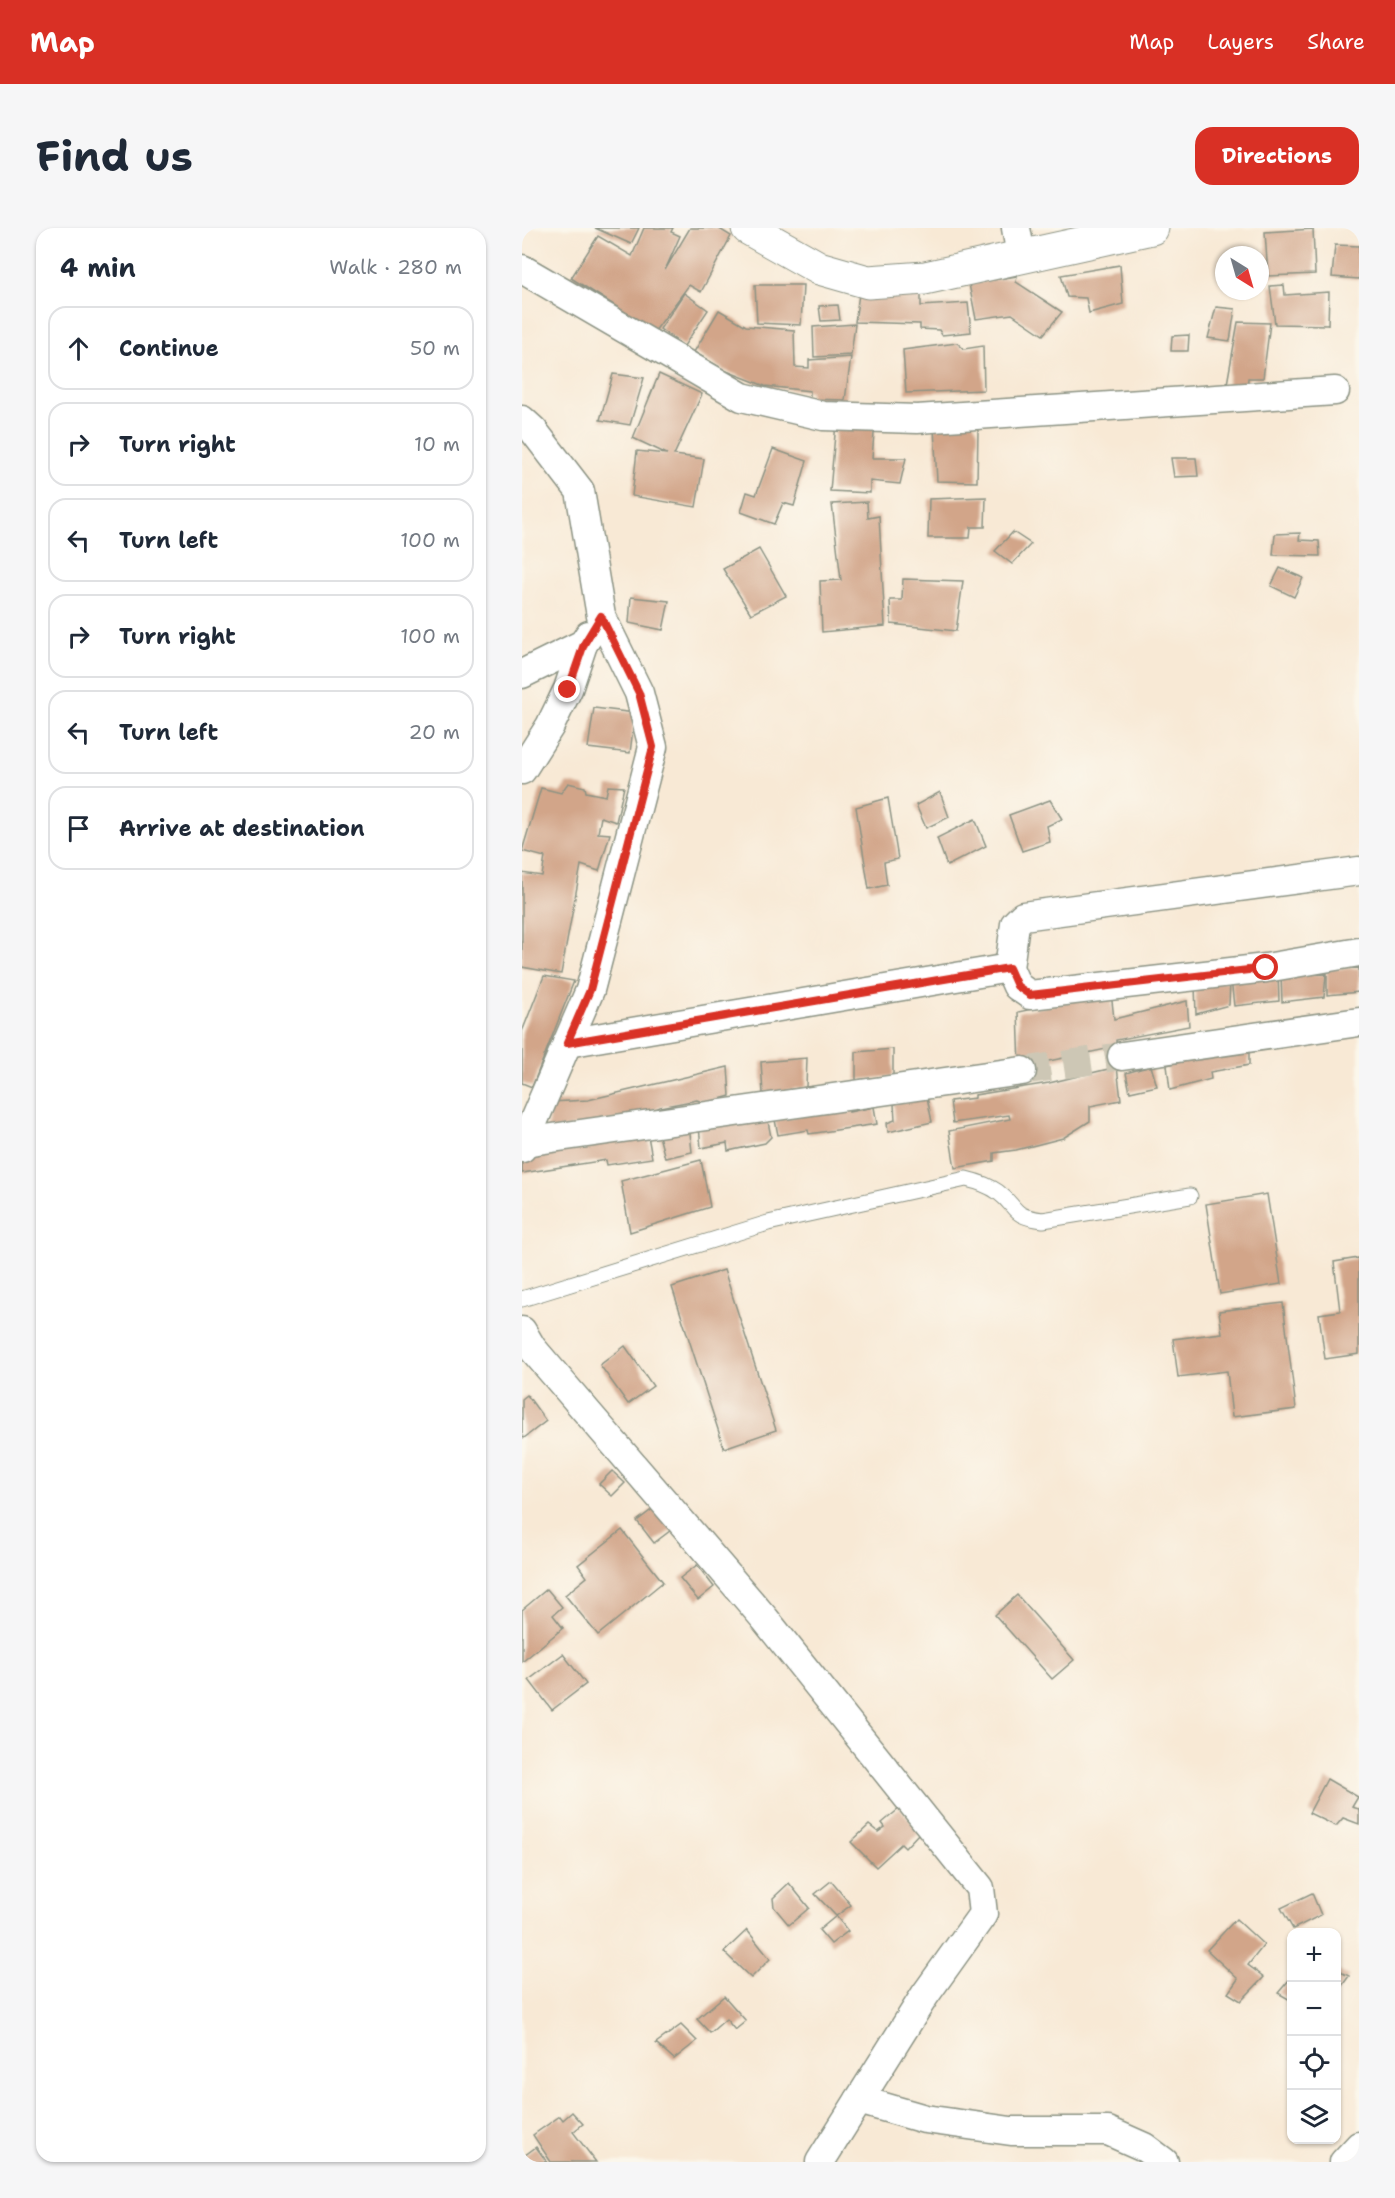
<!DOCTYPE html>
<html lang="en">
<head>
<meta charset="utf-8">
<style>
	:root { --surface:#fff; --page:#f6f6f7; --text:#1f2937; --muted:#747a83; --line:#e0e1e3; --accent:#d93025 }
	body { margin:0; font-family:"Shantell Sans",sans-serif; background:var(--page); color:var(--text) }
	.controls { position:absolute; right:18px; bottom:18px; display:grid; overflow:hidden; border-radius:12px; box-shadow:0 2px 4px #0004 }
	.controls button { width:54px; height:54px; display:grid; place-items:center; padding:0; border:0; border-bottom:2px solid var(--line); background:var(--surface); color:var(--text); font:30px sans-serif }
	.compass { position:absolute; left:693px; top:18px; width:54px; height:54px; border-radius:50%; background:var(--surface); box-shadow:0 2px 4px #0004; rotate:143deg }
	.stop { position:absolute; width:18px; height:18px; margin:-14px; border:4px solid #d93025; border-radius:50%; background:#fff }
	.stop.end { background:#d93025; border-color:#fff; box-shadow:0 2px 6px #0008 }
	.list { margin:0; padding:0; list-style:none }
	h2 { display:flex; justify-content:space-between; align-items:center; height:78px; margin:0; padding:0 24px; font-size:26px }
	h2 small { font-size:20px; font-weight:400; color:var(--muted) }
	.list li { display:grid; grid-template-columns:39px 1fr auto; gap:18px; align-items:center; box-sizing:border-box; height:84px; margin:0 12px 12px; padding:0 12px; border:2px solid var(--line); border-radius:18px }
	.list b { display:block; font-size:22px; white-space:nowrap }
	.list em { font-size:20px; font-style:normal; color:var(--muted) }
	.icon { flex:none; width:33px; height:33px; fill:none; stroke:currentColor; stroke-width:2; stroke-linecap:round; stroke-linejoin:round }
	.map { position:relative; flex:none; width:837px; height:1934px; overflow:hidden; border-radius:18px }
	header { display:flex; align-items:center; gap:36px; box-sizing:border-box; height:84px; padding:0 30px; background:var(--accent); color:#fff }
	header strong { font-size:28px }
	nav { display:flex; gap:33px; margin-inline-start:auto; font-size:21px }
	.intro { display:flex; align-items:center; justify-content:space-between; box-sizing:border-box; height:144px; padding:0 36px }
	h1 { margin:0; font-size:42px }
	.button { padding:15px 27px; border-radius:18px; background:var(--accent); color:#fff; font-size:21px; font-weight:700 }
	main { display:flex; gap:36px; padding:0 36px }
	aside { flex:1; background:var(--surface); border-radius:18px; box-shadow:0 2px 4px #0004 }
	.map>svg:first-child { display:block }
	.building { fill:#d2a589 }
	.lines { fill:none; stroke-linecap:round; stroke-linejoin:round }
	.minor-tunnel { stroke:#cdc7b5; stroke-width:28; stroke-dasharray:28 14; stroke-linecap:butt }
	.service-casing { stroke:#8c9384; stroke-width:17 }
	.minor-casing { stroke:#8c9384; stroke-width:31 }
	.tertiary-casing { stroke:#8c9384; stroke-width:35 }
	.service { stroke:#fff; stroke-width:15 }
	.minor { stroke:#fff; stroke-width:28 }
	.tertiary { stroke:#fff; stroke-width:33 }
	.route { stroke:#d93025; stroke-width:8 }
</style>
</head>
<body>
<header>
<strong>Map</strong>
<nav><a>Map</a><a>Layers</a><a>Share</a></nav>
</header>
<div class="intro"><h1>Find us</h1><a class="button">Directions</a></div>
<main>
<aside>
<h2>4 min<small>Walk · 280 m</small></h2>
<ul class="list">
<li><svg class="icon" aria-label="ahead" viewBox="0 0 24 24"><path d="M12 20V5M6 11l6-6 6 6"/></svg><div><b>Continue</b></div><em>50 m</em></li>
<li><svg class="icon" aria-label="right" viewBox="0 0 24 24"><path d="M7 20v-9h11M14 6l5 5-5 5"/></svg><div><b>Turn right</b></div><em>10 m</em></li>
<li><svg class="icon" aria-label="left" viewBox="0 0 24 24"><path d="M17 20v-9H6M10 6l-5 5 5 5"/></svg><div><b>Turn left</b></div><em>100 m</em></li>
<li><svg class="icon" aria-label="right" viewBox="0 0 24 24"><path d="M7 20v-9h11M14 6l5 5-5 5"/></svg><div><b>Turn right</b></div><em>100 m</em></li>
<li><svg class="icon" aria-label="left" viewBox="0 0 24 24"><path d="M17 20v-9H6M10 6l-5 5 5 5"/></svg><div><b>Turn left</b></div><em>20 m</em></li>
<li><svg class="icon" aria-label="arrive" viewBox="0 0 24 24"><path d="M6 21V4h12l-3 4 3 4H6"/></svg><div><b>Arrive at destination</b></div></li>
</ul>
</aside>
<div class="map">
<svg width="837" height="1934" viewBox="0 0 837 1934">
	<rect width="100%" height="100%" fill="#fbf7ec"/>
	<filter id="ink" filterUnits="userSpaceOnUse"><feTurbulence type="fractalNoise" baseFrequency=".0167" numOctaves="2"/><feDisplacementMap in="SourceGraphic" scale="12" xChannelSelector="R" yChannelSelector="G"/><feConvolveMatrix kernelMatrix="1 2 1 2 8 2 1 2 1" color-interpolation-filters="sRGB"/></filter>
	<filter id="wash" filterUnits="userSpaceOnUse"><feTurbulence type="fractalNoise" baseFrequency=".008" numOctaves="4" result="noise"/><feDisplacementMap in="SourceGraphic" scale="24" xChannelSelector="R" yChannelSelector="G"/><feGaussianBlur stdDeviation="1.35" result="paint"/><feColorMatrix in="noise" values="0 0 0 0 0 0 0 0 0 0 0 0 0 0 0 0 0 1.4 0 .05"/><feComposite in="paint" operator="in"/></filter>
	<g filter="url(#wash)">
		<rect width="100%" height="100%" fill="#f8e9d5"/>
		<g id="blocks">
			<g class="building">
				<path d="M73 0H117L109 16Z"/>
				<path d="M122 0H151L149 4 158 8 143 42 168 0H196L209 8 179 64 167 57 133 103 49 50 76 8 110 28Z"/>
				<path d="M791 1 793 46 746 48 743 4Z"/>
				<path d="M813 17 837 18V51L810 49Z"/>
				<path d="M598 37 601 76 567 85 564 70 545 69 539 47Z"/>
				<path d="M495 48 494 54 540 84 521 107 490 86 454 91 447 56Z"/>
				<path d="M233 57H281L279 97 235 95Z"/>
				<path d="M762 57 763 67 807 64 806 97 753 96 748 58Z"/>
				<path d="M162 65 186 82 162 118 138 101Z"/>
				<path d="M399 65V78L446 75 449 104 420 107 417 102 398 101V96L333 94 337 66Z"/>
				<path d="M316 77 318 92 299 93 297 78Z"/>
				<path d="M694 79 713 81 708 113 686 110Z"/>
				<path d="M197 82 224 98 272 102 273 139 287 140V132L329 129 323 172 288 171V163L243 158 202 142 172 124Z"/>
				<path d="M716 94 748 95 741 150H726L725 160 705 156Z"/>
				<path d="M333 96 329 127 292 129 291 99Z"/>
				<path d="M667 107 666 123H649L650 108Z"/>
				<path d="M435 115 442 121 461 118 462 162 384 165 381 122Z"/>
				<path d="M91 146 122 150 108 197 78 192Z"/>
				<path d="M137 146 180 166 152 227 182 231 174 279 110 268 115 223 145 226 111 210Z"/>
				<path d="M450 192 456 203 455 254 415 253 412 200Z"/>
				<path d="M353 193 350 230H384L378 256 348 253V265L308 263 314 195Z"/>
				<path d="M251 221 285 233 272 278 261 275 252 296 219 284 225 264 234 267Z"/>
				<path d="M649 230H674L676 248 652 249Z"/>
				<path d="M464 269 463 299H449L448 310H406L407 271Z"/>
				<path d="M345 274 346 290 357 288 363 398 300 404 298 353 319 352 310 276Z"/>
				<path d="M491 304 509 316 490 336 473 323Z"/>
				<path d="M778 305 777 312 797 313 798 328 751 327 753 306Z"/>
				<path d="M237 321 264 368 229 386 201 341Z"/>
				<path d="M758 340 781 350 772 369 749 358Z"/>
				<path d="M381 351 441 353 434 403 369 396 368 372H380Z"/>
				<path d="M109 369 147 373 141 402 107 395Z"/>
				<path d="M72 480 113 485 108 525 66 520Z"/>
				<path d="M46 555 63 559 64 564 84 568 86 558 102 559 94 594 79 589 76 605 88 606 77 643 59 637 39 746 0 739V645L20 648 23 629 0 623 19 560 39 565Z"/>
				<path d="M418 564 427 589 404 600 394 577Z"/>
				<path d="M366 570 376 631 362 634 365 657 347 661 334 579Z"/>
				<path d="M528 572 540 591 525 598 528 614 500 623 487 587Z"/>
				<path d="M453 591 464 618 425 638 415 610Z"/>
				<path d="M837 740V764L805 767V741Z"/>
				<path d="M756 745 757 773 712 778 709 751Z"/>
				<path d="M804 746 802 769 760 774 759 747Z"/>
				<path d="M22 748 52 753 10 859 0 855V804Z"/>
				<path d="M708 752 707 777 674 786 673 758Z"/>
				<path d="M589 764 592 791 665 773 667 798 594 812V819L498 839 496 784Z"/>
				<path d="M727 818V837L688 844 689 851 648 862 645 837Z"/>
				<path d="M371 821V848L334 852V824Z"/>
				<path d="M285 830 284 859 241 866 239 834Z"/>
				<path d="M629 838 635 858 608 864 604 845Z"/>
				<path d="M206 839 208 868 183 875 175 872 138 879 123 887 25 903 29 874 66 872Z"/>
				<path d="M595 839 599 872 568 878V893L541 910 494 922 472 925V933L433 940 427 903 488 891 487 887 431 895 428 873 453 870V867L527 855Z"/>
				<path d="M405 869 410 894 366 904 365 895 373 892 372 876Z"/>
				<path d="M327 878V884L352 879 355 896 287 906 286 902 256 907 253 892Z"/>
				<path d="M244 883 249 909 243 915 206 923 205 915 179 920 177 898Z"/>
				<path d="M167 896 170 924 143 930 136 904Z"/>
				<path d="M125 902 130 930 85 937 84 932 0 945V924Z"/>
				<path d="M179 932 188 979 108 1004 99 953Z"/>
				<path d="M745 966 759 1056 698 1066 684 976Z"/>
				<path d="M837 1030V1126L803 1131 797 1086 818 1083 812 1034Z"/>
				<path d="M202 1042 254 1202 202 1220 150 1059Z"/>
				<path d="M761 1075 774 1181 710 1189 705 1143 656 1149 651 1111 700 1105 697 1083Z"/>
				<path d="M103 1118 131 1158 106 1176 78 1137Z"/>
				<path d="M5 1167 24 1193 2 1210 0 1207V1171Z"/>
				<path d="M90 1243 103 1255 90 1268 77 1256Z"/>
				<path d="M140 1274 157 1296 132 1315 115 1293Z"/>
				<path d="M100 1302 141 1354 76 1407 43 1367 65 1349 56 1337Z"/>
				<path d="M175 1337 192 1359 176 1372 158 1350Z"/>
				<path d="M25 1361 40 1379 31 1387 41 1400 0 1434V1382Z"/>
				<path d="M495 1367 552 1432 530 1451 473 1387Z"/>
				<path d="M41 1426 64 1456 30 1482 7 1452Z"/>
				<path d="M805 1551 836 1569 830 1579 837 1581V1596L821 1590 814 1598 787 1585Z"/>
				<path d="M378 1580 398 1604 383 1620 379 1616 354 1639 329 1614 347 1597 356 1604 363 1599 360 1595Z"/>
				<path d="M309 1653 329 1677 314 1688 293 1666Z"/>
				<path d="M267 1655 287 1680 267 1697 252 1679 251 1670Z"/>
				<path d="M790 1665 799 1687 771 1701 759 1680Z"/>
				<path d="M314 1688 326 1703 309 1716 297 1702Z"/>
				<path d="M714 1691 742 1717 726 1737 742 1749 719 1773 706 1765 716 1751 685 1722Z"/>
				<path d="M225 1702 248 1731 229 1750 202 1724Z"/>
				<path d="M814 1742 827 1748 814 1766Z"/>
				<path d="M768 1751 770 1752V1773L756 1765Z"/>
				<path d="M202 1768 224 1793 213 1802 204 1791 188 1805 175 1791Z"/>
				<path d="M159 1797 175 1813 152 1831 134 1815Z"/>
				<path d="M50 1884 61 1896 51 1904 74 1934H29L11 1907 38 1888 41 1892Z"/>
				<path d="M14 1919 25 1934H7L2 1928Z"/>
			</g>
		</g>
	</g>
	<g filter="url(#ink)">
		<use href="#blocks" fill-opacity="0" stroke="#8c9384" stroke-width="1.5"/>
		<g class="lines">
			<path class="minor-tunnel" d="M500 843 600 828"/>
			<defs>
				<path id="service" d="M0 1071 246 995 444 951C457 954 466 957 476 964 497 980 488 988 521 992L668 968"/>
				<g id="minor">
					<path d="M494 0 499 28"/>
					<path d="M0 41 220 169 301 188 395 191 813 163"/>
					<path d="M0 192 11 202 58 263 79 388 117 465 131 519 68 762 0 920"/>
					<path d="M0 446 61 416 67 407"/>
					<path d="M0 542 28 498 46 461 61 416"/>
					<path d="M837 643 501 688 493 696 487 740 495 758 508 767 744 740 837 724"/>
					<path d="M45 815 487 740"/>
					<path d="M600 828 837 794"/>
					<path d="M2 914 500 843"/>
					<path d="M0 1103 10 1120 243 1391 458 1660 461 1686 403 1767 298 1934"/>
					<path d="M337 1872 403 1891 489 1903H586L622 1919 642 1934"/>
					<path d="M822 1934 837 1918"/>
				</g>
				<path id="tertiary" d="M226 0 297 40 346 54 403 50 630 0"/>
			</defs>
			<use href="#service" class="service-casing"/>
			<use href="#minor" class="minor-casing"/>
			<use href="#tertiary" class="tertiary-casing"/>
			<use href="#service" class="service"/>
			<use href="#minor" class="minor"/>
			<use href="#tertiary" class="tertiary"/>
		</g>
	</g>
	<g class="lines" filter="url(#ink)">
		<path class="route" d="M46 462 62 416 79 388 117 465 131 519 68 762 45 815 487 740 495 758 508 767 744 740"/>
	</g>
</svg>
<div class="controls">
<button>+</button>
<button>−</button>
<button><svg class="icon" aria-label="locate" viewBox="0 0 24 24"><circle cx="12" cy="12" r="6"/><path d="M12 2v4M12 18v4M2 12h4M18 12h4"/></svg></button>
<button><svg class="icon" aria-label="layers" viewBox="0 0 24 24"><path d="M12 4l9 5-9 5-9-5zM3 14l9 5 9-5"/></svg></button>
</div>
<svg class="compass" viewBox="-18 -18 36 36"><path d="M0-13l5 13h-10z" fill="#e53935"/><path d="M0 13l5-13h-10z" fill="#747a83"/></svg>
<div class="stop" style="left:744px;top:740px"></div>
<div class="stop end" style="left:46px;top:462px"></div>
</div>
</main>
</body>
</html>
